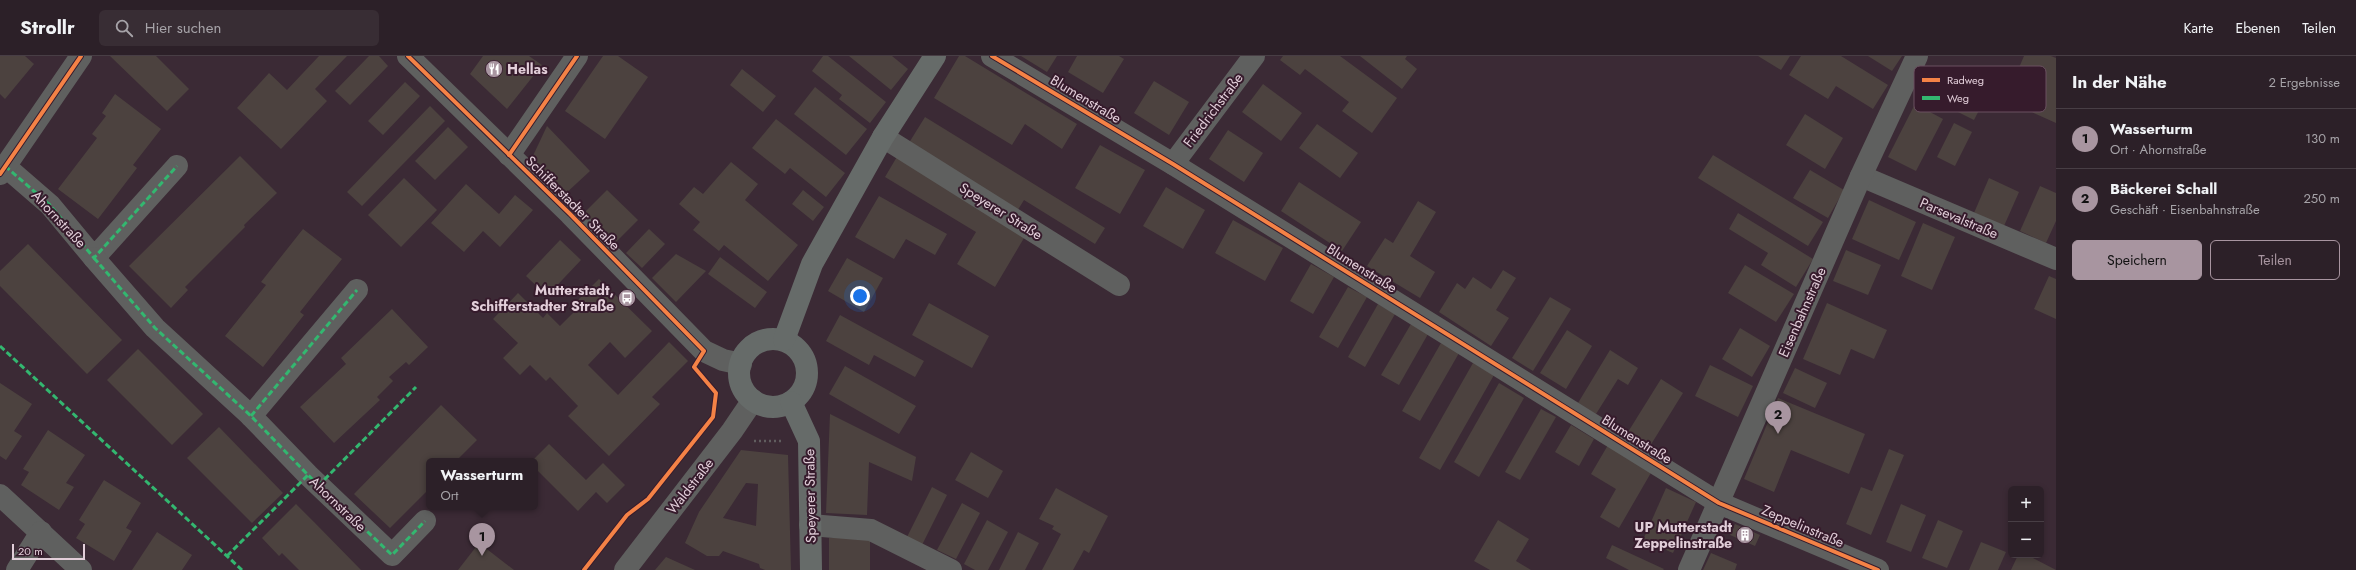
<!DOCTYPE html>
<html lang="de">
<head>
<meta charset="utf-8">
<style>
	:root { --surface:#2c2028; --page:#382d34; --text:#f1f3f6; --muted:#a6a3a8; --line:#483e45; --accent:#a895a0 }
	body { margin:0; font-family:Jost,sans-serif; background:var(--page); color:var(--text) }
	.controls { position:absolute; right:12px; bottom:12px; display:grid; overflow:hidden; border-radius:6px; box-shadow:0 2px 6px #0003 }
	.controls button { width:36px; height:36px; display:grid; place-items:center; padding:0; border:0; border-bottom:1px solid var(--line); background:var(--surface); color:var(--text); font:20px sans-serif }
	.scale { position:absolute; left:12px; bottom:10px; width:73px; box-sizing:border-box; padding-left:4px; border:2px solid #e2ced9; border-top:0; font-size:11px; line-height:14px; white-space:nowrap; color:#e2ced9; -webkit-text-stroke:3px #361b2c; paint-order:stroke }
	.you { position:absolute; left:860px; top:240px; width:14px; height:14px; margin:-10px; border:3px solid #fff; border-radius:50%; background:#1a73e8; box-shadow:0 0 0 6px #1a73e833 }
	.badge { display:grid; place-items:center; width:26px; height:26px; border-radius:50%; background:var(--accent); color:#111; font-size:13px; font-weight:700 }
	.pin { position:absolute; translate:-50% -33px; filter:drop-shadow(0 1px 2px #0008) }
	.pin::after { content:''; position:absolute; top:21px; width:14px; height:12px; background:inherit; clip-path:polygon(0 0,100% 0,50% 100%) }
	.popup { position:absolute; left:426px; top:402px; width:112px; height:52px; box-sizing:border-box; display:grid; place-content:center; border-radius:6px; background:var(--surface); filter:drop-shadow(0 1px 3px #0005); font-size:13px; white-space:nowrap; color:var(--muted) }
	.popup b { font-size:15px; color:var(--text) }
	.popup::after { content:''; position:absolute; left:50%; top:100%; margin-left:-8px; border:8px solid transparent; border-top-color:var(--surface) }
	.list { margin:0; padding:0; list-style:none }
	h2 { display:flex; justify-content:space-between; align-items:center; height:52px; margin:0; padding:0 16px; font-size:17px }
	h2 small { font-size:13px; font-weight:400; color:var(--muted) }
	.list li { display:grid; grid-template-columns:26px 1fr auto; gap:12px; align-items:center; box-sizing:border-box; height:60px; padding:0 16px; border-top:1px solid var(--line) }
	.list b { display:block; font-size:15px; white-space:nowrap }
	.list p { margin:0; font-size:13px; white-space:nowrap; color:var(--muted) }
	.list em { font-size:13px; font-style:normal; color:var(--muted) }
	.actions { display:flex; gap:8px; padding:12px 16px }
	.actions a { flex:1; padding:9px 0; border:1px solid var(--accent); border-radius:6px; text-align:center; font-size:14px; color:var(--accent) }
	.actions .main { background:var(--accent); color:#111 }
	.icon { flex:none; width:22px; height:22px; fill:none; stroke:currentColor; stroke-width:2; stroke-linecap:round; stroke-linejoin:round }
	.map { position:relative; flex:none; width:2056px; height:514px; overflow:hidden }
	header { display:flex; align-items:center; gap:24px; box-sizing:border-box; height:56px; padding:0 20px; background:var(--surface); border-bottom:1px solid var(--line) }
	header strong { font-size:19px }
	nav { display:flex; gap:22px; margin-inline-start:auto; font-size:14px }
	.search { width:280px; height:36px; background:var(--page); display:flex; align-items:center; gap:10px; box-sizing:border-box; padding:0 14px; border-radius:6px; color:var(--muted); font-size:15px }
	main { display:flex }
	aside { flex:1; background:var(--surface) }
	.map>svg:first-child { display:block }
	.building { fill:#4c423f; fill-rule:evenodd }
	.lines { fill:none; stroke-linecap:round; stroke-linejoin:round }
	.path { stroke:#605d5f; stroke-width:2.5; stroke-dasharray:2 3; stroke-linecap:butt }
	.minor { stroke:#5f605f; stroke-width:22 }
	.major { stroke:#666b69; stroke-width:22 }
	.quiet { stroke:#33b770; stroke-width:3; stroke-dasharray:6 3; stroke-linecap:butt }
	.cycleway-casing { stroke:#361b2c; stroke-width:6 }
	.cycleway { stroke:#f48246; stroke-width:4 }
	.labels { text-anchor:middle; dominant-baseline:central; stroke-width:4; stroke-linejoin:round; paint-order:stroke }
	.poi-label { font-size:14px; font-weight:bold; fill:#e2ced9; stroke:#361b2c; text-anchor:end }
	.street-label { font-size:14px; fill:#e2ced9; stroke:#361b2c }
	.key { fill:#361b2c; stroke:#6a5160; stroke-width:1 }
	.key-label { font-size:11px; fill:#e2ced9 }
</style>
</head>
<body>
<header>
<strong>Strollr</strong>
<div class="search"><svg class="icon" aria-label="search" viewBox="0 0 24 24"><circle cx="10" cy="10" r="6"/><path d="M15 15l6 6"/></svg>Hier suchen</div>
<nav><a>Karte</a><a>Ebenen</a><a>Teilen</a></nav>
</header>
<main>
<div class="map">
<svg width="2056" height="514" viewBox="0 0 2056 514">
	<rect width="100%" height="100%" fill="#3b2a35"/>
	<g class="building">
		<path d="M0 0H25L34 8 5 43 0 38Z"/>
		<path d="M110 0H156L189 33 167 55Z"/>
		<path d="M319 0H347L315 33 327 45 281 93 237 52 269 17 287 34Z"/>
		<path d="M369 0H379L388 10 350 49 335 35Z"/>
		<path d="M483 0H529L542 9 507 53 470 18Z"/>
		<path d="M603 0H618L648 21 605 83 565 55Z"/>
		<path d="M823 0H828L886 46 870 67 839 43 842 39 812 15Z"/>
		<path d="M849 0H892L908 13 891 34Z"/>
		<path d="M959 0H965L1077 68 1062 93 1025 68 1012 89 934 42Z"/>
		<path d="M1021 0H1057L1047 16Z"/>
		<path d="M1077 0H1119L1124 3 1103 37 1068 16Z"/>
		<path d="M1283 0H1340L1397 42 1372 77 1342 55 1349 46 1305 13 1300 19 1280 4Z"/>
		<path d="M1360 0H1407L1405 3 1417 13 1402 33Z"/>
		<path d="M1758 0H1790L1781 14Z"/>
		<path d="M1801 0H1841L1888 29 1873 53 1836 30 1828 43 1789 19Z"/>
		<path d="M1868 0H1902L1892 15Z"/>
		<path d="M2024 0H2051L2056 2V67L2005 44Z"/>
		<path d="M742 13 776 40 763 56 730 29Z"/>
		<path d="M1941 13 1988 37 1974 64 1928 41Z"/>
		<path d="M1154 25 1189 46 1169 79 1134 57Z"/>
		<path d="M405 26 420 40 383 79 368 65Z"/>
		<path d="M1263 28 1302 57 1281 85 1242 56Z"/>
		<path d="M815 31 867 73 846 99 794 58Z"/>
		<path d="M115 38 161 73 133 109 137 112 98 163 58 133 97 82 92 78 106 60 102 57Z"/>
		<path d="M1915 48 1943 63 1916 115 1888 101Z"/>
		<path d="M430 50 445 65 362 150 347 136Z"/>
		<path d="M1805 58 1843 82 1825 113 1786 89Z"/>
		<path d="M925 61 1105 172 1095 188 1024 144 1016 157 907 90Z"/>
		<path d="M776 63 845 117 826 141 790 112 785 118 752 92Z"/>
		<path d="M1954 67 1972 76 1955 110 1937 101Z"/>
		<path d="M1317 68 1358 97 1340 122 1299 92Z"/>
		<path d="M547 70 590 115 564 139 531 104Z"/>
		<path d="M448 71 468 91 435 124 415 105Z"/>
		<path d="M1228 74 1263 97 1244 126 1209 103Z"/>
		<path d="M1100 89 1145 114 1120 158 1075 132Z"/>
		<path d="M898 99 1027 177 995 231 957 208 976 176 885 121Z"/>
		<path d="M1713 99 1823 166 1808 190 1698 122Z"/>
		<path d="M240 100 277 137 244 169 245 171 185 231 188 234 171 252 129 210Z"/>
		<path d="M731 106 758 128 745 144 798 189 768 225 724 189 719 195 693 174 700 166 679 148 694 131 703 138Z"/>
		<path d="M1810 114 1844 134 1828 162 1793 142Z"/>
		<path d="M404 122 437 154 401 191 368 159Z"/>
		<path d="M1989 122 2019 136 2004 170 1974 157Z"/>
		<path d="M1299 126 1361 166 1342 195 1281 155Z"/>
		<path d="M466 128 499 158 515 139 533 154 500 191 483 175 464 196 431 167Z"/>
		<path d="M2040 130 2056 137V165L2046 187 2020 175Z"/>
		<path d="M1166 131 1205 154 1183 193 1143 170Z"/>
		<path d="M607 134 638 164 615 187 584 157Z"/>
		<path d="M803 134 824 151 813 165 792 148Z"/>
		<path d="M879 140 947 178 935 199 906 183 894 203 855 181Z"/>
		<path d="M1869 144 1916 166 1899 204 1852 183Z"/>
		<path d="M1418 145 1436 156 1410 200 1435 216 1420 242 1367 210 1385 182 1393 187Z"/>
		<path d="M1738 157 1813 203 1796 231 1761 209 1768 197 1729 173Z"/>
		<path d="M1233 164 1283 192 1265 225 1215 197Z"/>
		<path d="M1923 167 1955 181 1932 234 1901 220Z"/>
		<path d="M303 173 342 203 300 256 304 259 263 311 225 280 266 229 261 226Z"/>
		<path d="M649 173 665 188 642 212 626 197Z"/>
		<path d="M560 184 581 204 547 240 526 220Z"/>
		<path d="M28 188 122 284 87 318 0 230V215Z"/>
		<path d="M1846 194 1881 209 1868 239 1833 225Z"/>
		<path d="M676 198 706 215 676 246 652 222Z"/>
		<path d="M720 201 767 236 755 252 708 218Z"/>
		<path d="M847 202 883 222 864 256 828 235Z"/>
		<path d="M1311 208 1334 221 1313 258 1290 245Z"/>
		<path d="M1745 209 1794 238 1776 266 1728 237Z"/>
		<path d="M1503 214 1516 222 1496 254 1509 262 1491 290 1439 256 1457 227 1465 233 1473 221 1491 233Z"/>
		<path d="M2049 220 2056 223V263L2034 253Z"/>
		<path d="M599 223 652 275 625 302 610 286 588 309 618 339 669 286 688 305 652 341 660 348 609 400 568 360 578 350 550 321 546 325 530 309 520 319 503 302 518 287 493 263 518 237 543 262 547 257 560 270 577 253 573 249Z"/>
		<path d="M1348 231 1367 241 1338 292 1319 281Z"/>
		<path d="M1550 241 1571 253 1533 315 1512 302Z"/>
		<path d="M929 247 989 280 972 312 912 279Z"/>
		<path d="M1827 247 1887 274 1874 303 1851 293 1840 319 1803 303Z"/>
		<path d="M1378 248 1395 258 1365 311 1348 301Z"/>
		<path d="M392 253 428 291 409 309 406 306 389 321 393 325 377 341 380 344 334 387 300 351 346 308 341 302Z"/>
		<path d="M840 259 924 305 915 321 874 299 869 309 826 285Z"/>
		<path d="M1411 268 1428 278 1399 329 1381 319Z"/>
		<path d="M1740 272 1770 290 1752 321 1722 303Z"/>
		<path d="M1567 274 1592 290 1566 333 1540 317Z"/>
		<path d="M1441 287 1459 297 1420 365 1402 355Z"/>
		<path d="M138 293 203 358 172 389 107 324Z"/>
		<path d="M1610 294 1638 312 1628 329 1618 323 1596 358 1578 347Z"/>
		<path d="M1473 307 1494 319 1440 414 1419 402Z"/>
		<path d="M1710 309 1753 330 1738 361 1695 340Z"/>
		<path d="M845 310 916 350 899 378 829 338Z"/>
		<path d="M1795 312 1827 327 1815 352 1783 337Z"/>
		<path d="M1661 323 1683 337 1650 390 1628 376Z"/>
		<path d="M0 327 32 348 14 375 22 380 6 404 0 400Z"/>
		<path d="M1499 327 1524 342 1479 421 1454 406Z"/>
		<path d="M1778 342 1865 378 1849 418 1791 394 1774 436 1744 423Z"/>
		<path d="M441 349 477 384 456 405H429V433L390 472 354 438Z"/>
		<path d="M1541 353 1556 361 1520 424 1505 416Z"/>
		<path d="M830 358 916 401 912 425 869 406 867 459 826 457Z"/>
		<path d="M1571 369 1594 383 1579 410 1555 396Z"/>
		<path d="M219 371 283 437 252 467 187 402Z"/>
		<path d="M48 374 85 399 66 427 74 431 59 454 21 429 29 416 23 413Z"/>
		<path d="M549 388 586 424 603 407 625 429 607 447 596 436 578 455 535 412V405H532Z"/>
		<path d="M1608 389 1652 415 1619 472 1600 461 1616 433 1591 418Z"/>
		<path d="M1889 393 1904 399 1871 479 1846 468 1861 431 1872 435Z"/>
		<path d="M741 394 788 399 791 514H765L760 512 759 508 723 495 719 500H707L685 487 699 456ZM746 427 758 428 756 470 723 462Z"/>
		<path d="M971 396 1003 415 988 442 955 424Z"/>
		<path d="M104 424 141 447 126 472 132 475 114 505 76 482 85 468 79 464Z"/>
		<path d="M932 431 947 439 922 489 907 481Z"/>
		<path d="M1056 432 1108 460 1089 497 1084 494 1073 514H1042L1061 478 1052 473 1054 470 1039 463Z"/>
		<path d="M1666 432 1696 446 1673 497 1643 484Z"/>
		<path d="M962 447 980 457 956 503 937 494Z"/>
		<path d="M296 448 314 466 361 514H299L282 497 279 500 262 482Z"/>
		<path d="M1901 448 1926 459 1911 496 1886 486Z"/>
		<path d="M987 464 1008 476 988 514H975L964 508Z"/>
		<path d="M1498 464 1529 483 1516 505 1531 514H1490L1474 505Z"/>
		<path d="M1938 464 1963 475 1947 512 1922 502Z"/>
		<path d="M1735 468 1760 479 1755 490 1730 479Z"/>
		<path d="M157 476 192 499 182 514H132Z"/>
		<path d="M1018 476 1039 487 1025 514H999Z"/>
		<rect x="829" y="482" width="41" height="32"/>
		<path d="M1981 486 2006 496 1998 514H1969Z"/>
		<path d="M479 487 514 514H458Z"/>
		<path d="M1612 489 1664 513 1663 514H1629L1606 502Z"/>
		<path d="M1711 497 1737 508 1735 514H1703Z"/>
		<path d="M2018 499H2027L2056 514H2011Z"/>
		<path d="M666 501 695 514H655Z"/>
	</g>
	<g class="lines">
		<g class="path">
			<path d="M703 321 716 337 713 360"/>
			<path d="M754 385H783"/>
			<path d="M584 514 627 459 647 444"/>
		</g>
		<g class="minor">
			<path d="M408 0 570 158 704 295 723 304 741 308"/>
			<path d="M992 0 1173 108 1719 447 1878 514"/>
			<path d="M883 81 1119 229"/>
			<path d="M509 99 577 0"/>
			<path d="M1173 108 1254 0"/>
			<path d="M5 110 50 149 94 202 177 110"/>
			<path d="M0 118 81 0"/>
			<path d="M1861 120 2056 203"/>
			<path d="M94 202 155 272 251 360 308 419 392 499 425 465"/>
			<path d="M251 360 357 234"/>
			<path d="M0 439 81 514"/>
			<path d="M810 469 871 474 951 514"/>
			<path d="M17 514 41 476"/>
			<path d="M625 514 732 375 753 344"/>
			<path d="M1689 514 1861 120 1917 0"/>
		</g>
		<g class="major">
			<circle cx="773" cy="317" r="34"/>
			<path d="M784 284 812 208 883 81 935 0"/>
			<path d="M791 346 809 385 811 514"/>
		</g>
		<g class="quiet">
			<path d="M5 110 50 149 94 202 177 110"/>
			<path d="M94 202 155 272 251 360 308 419 392 499 425 465"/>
			<path d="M0 290 242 514"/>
			<path d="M251 360 357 234"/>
			<path d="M318 430 416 331"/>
			<path d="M227 500 308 419"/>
		</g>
		<defs>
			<g id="cycleway">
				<path d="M408 0 570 158 704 295 694 311 716 337 713 361 648 443 627 459 584 514"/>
				<path d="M992 0 1173 108 1719 447 1878 514"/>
				<path d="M509 99 577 0"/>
				<path d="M0 118 81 0"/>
			</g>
		</defs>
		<use href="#cycleway" class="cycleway-casing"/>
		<use href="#cycleway" class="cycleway"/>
	</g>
	<defs>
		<symbol id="restaurant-disc" viewBox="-11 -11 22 22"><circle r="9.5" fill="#a895a0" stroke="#361b2c"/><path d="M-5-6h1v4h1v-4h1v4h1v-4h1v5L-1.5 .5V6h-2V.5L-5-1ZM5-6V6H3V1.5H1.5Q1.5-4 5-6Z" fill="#fff"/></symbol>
		<symbol id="bus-disc" viewBox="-11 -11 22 22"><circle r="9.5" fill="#a895a0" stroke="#361b2c"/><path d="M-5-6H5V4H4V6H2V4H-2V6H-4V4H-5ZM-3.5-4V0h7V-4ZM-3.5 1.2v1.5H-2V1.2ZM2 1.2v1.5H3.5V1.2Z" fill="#fff"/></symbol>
		<symbol id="building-disc" viewBox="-11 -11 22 22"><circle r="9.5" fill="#a895a0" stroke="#361b2c"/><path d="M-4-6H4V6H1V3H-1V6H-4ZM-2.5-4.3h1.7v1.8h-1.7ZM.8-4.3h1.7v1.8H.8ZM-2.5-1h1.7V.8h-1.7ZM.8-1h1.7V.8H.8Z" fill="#fff"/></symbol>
	</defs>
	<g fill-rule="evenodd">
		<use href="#restaurant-disc" x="484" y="3" width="20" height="20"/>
		<use href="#bus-disc" x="617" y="232" width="20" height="20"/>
		<use href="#building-disc" x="1735" y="469" width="20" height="20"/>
	</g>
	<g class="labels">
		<g class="poi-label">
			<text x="507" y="13" text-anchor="start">Hellas</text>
			<text x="614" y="234">Mutterstadt,<tspan x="614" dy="16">Schifferstadter Straße</tspan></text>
			<text x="1732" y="471">UP Mutterstadt<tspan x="1732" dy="16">Zeppelinstraße</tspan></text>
		</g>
		<g class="street-label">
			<text transform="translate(1086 43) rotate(31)">Blumenstraße</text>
			<text transform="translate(1213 54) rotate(-53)">Friedrichstraße</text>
			<text transform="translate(573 147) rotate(45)">Schifferstadter Straße</text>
			<text transform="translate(1001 155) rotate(32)">Speyerer Straße</text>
			<text transform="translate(1959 162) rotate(23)">Parsevalstraße</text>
			<text transform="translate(59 163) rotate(47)">Ahornstraße</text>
			<text transform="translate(1362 212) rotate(32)">Blumenstraße</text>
			<text transform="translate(1802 256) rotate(-66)">Eisenbahnstraße</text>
			<text transform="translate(1637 383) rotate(32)">Blumenstraße</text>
			<text transform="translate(690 430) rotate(-52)">Waldstraße</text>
			<text transform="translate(810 440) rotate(-91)">Speyerer Straße</text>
			<text transform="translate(338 448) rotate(44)">Ahornstraße</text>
			<text transform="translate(1803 470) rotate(23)">Zeppelinstraße</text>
		</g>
	</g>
	<rect x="1914" y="10" width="132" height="46" rx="6" class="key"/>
	<rect x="1922" y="22" width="18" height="4" fill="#f48246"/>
	<rect x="1922" y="40" width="18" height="4" fill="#33b770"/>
	<g class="key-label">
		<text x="1947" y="28">Radweg</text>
		<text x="1947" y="46">Weg</text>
	</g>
</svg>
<div class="controls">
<button>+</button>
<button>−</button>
</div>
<div class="scale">20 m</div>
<div class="you"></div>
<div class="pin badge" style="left:482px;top:500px">1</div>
<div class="popup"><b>Wasserturm</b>Ort</div>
<div class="pin badge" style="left:1778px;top:378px">2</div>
</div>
<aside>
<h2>In der Nähe<small>2 Ergebnisse</small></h2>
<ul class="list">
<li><span class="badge">1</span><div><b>Wasserturm</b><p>Ort · Ahornstraße</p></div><em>130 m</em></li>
<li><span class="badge">2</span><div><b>Bäckerei Schall</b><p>Geschäft · Eisenbahnstraße</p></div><em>250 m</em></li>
</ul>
<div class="actions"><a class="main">Speichern</a><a>Teilen</a></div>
</aside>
</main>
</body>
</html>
